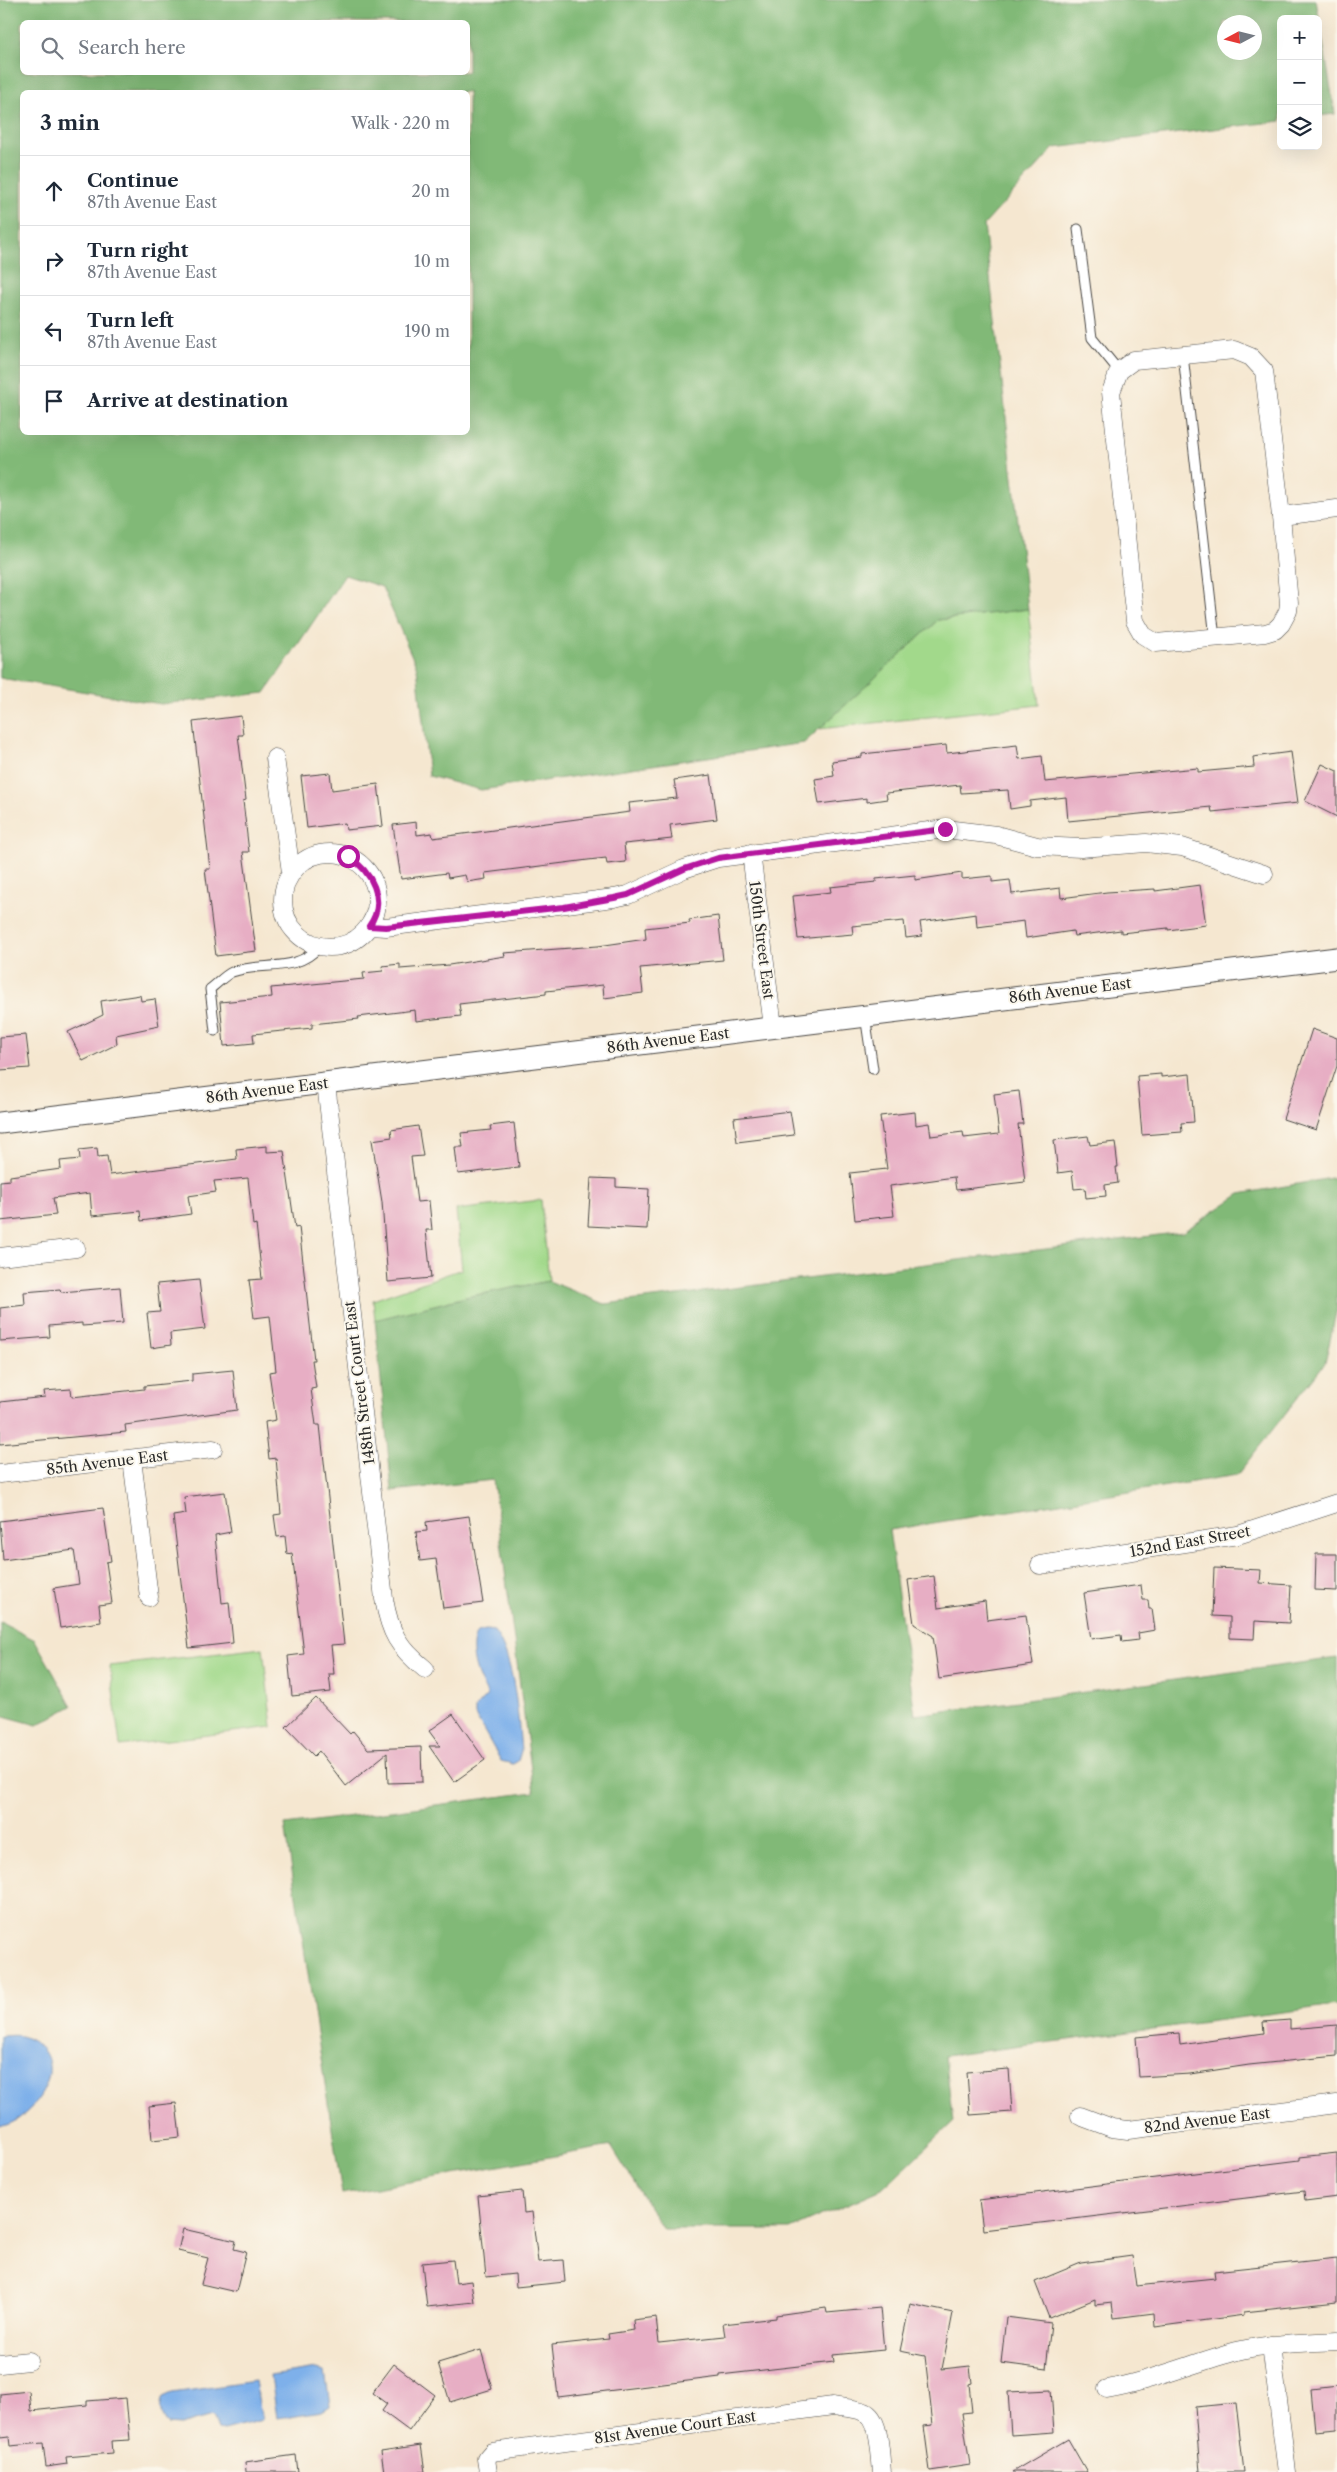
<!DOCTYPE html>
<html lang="en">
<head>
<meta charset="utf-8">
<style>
	:root { --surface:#fff; --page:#f2f2f3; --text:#1f2937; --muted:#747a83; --line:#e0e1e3 }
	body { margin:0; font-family:"Libre Caslon Text",serif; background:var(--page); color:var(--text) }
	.controls { position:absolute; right:15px; top:15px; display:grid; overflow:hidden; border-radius:8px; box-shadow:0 5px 20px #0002 }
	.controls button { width:45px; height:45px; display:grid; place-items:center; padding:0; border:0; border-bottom:1px solid var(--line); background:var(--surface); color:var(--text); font:25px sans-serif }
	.compass { position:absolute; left:1217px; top:15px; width:45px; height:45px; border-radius:50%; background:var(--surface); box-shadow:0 5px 20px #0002; rotate:263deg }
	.stop { position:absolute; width:15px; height:15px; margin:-11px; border:4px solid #b5179e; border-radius:50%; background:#fff }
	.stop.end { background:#b5179e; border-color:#fff; box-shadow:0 1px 5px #0008 }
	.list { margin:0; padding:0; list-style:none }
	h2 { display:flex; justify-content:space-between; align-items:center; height:65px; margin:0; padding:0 20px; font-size:21px }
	h2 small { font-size:16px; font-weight:400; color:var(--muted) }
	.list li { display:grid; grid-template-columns:32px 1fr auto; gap:15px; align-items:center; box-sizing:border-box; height:70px; padding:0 20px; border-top:1px solid var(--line) }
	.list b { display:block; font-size:19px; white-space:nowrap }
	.list p { margin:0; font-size:16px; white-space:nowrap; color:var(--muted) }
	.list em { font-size:16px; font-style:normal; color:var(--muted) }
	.icon { flex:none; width:28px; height:28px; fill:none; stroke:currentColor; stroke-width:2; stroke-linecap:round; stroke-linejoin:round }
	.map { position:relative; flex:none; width:1337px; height:2472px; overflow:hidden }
	.search { position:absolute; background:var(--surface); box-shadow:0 5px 20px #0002; left:20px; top:20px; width:450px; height:55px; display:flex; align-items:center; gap:12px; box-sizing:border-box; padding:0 18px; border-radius:8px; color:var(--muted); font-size:19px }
	.panel { position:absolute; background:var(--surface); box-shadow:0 5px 20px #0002; left:20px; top:90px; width:450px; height:345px; border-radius:8px }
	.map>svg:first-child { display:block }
	.green { fill:#a2d98b; stroke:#66825b }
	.forest { fill:#81b977; stroke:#567251; fill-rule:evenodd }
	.water { fill:#7eb0ea; stroke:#546e8a }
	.building { fill:#e7aec4 }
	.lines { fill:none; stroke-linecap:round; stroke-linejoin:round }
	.service-casing { stroke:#494744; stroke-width:11 }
	.minor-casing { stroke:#494744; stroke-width:19 }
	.tertiary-casing { stroke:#494744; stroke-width:23 }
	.service { stroke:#fff; stroke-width:9 }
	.minor { stroke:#fff; stroke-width:18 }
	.tertiary { stroke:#fff; stroke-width:21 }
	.route { stroke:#b5179e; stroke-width:6 }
	.labels { text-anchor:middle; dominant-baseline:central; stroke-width:4; stroke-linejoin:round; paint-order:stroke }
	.street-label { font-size:15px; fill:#2b2b2b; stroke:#fbf7ec }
</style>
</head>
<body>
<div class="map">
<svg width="1337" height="2472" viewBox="0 0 1337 2472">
	<rect width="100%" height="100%" fill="#fbf7ec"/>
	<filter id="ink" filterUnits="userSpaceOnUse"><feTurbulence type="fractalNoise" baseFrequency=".02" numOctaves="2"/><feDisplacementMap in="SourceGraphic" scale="10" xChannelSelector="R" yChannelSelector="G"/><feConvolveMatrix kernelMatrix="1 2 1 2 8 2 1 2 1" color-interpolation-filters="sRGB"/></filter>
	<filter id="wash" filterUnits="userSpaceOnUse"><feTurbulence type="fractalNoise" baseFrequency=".0096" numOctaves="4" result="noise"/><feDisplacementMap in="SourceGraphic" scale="20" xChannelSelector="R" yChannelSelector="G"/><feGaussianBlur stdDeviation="1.12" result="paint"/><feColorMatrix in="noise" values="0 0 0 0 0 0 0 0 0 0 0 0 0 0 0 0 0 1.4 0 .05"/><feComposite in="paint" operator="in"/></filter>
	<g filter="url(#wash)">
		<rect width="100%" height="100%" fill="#f5e7d0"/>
		<g class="green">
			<path d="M1028 609 1039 705 819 729 938 620Z"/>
			<path d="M541 1200 549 1281 466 1297 375 1320 373 1300 462 1269 456 1210Z"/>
			<path d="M263 1648 272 1727 120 1746 110 1666Z"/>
		</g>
		<g class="forest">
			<path d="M0 0H1316L1335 114 1318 116V19H1281V121L1054 148 984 225 1028 609 938 620 804 743 481 790 429 776 417 668 382 587 345 575 265 693 161 704 0 678ZM22 22H468V72H22ZM1224 22H1254V52H1224ZM22 92H468V432H22Z"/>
			<path d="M1337 1177V1308L1325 1363 1237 1475 889 1530 915 1715 1337 1658V2005L945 2056 953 2122 882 2189 790 2229H663L611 2146 342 2194 285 1825 534 1792 493 1480 392 1491 375 1320 466 1297 549 1281 605 1304 1183 1232 1240 1194Z"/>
			<path d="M0 1622 35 1640 72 1706 37 1725 0 1715Z"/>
		</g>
		<g class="water">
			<path d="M486 1630 494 1631C515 1658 518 1717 521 1751L518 1761 513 1764 501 1761 475 1715V1708L487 1695C486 1689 482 1685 480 1680 474 1667 469 1645 477 1632Z"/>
			<path d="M0 2036C7 2036 17 2034 24 2037 68 2054 47 2099 18 2119 13 2123 6 2125 0 2127Z"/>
			<path d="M316 2369 325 2371 330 2406 322 2411 277 2418 271 2376Z"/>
			<path d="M255 2381 262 2420 223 2430 218 2429 213 2416 180 2425 167 2424C160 2417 159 2406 163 2397L172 2393Z"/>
		</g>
		<g id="blocks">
			<g class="building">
				<path d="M241 716 243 735H238L246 800 243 801 249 852H243L256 951 216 956 205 869H210L193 722Z"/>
				<path d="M946 745 947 753 1017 745 1019 759 1042 756 1045 782 1198 768V772L1254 767 1253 757 1291 752 1298 803 1212 812 1211 807 1068 821 1066 797 1030 801V806L1010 809 1008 790 961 793 960 785 886 793 887 799 867 802V798L819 804 815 779 834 776 832 761 862 757V754Z"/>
				<path d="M1322 764 1337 771V817L1305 801Z"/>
				<path d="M330 773 332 790 378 784 383 826 346 830 345 823 307 828 301 776Z"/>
				<path d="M711 775 717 819 670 825 672 839 624 844 626 862 607 864 606 858 588 860 485 873 486 879 467 882 465 875 448 878 447 873 401 879 393 825 416 822 417 835 432 833 433 838 630 812 629 803 677 798 674 780Z"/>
				<path d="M962 873V879L992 876V882L1010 880 1012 894 1060 888 1061 898 1107 892 1155 889V891L1200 885 1206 925 1168 930V928L1121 933V930L1074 936 1073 931 1026 938 1024 921 977 927 976 914 920 922 922 936 906 938 904 921 852 926 853 934 798 939 793 896 831 892 830 887 876 882V879L915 875V880Z"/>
				<path d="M718 916 723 960 640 968 643 993 604 998 603 985 546 991V994L459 1004 461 1016 416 1021 415 1010 358 1017 359 1019 312 1024V1028L253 1034 254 1043 224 1046 220 1002 272 997 271 988 364 979 363 973 383 971 382 966 400 964V969L449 965 505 956 504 953 598 946 646 939 645 928 690 923 689 920Z"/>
				<path d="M140 995 141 1001 155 999 159 1026 116 1035 117 1044 83 1061 68 1032 103 1015 101 1001Z"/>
				<path d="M1312 1029 1337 1038V1066L1316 1130 1283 1119Z"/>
				<path d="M26 1035 30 1068 0 1070V1037Z"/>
				<path d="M1161 1074V1077L1190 1074 1194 1122 1181 1123 1182 1132 1142 1135 1137 1076Z"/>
				<path d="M1019 1091 1023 1124H1018L1025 1182 956 1190 954 1177 890 1186 894 1216 855 1220 850 1173 887 1169 880 1116 915 1112 916 1125 929 1123 931 1136 963 1132 964 1138 999 1134 994 1094Z"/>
				<path d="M790 1111 794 1135 737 1142 734 1118Z"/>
				<path d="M514 1123 519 1167 458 1174 455 1147H463L461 1133 491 1130 490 1126Z"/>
				<path d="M418 1126 423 1156 411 1157 417 1202 429 1201 432 1230H426L431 1278 388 1282 382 1202 372 1140 392 1137 391 1130Z"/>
				<path d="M1088 1136 1090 1145 1115 1142 1118 1167H1116L1118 1183 1105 1185 1106 1196 1086 1198 1085 1188 1074 1189 1072 1171 1058 1173 1054 1140Z"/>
				<path d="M267 1146V1152L284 1151 295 1228 299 1227 314 1360H312L316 1388 311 1389 316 1425H320L344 1644 331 1645 334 1674H329L331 1692 292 1696 288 1656 304 1654 292 1553 287 1554 285 1536 277 1537 274 1515 281 1514 276 1458 269 1459 265 1422 276 1420 269 1372 276 1371 270 1316 254 1318 249 1280 262 1279 256 1224 253 1225 248 1178 214 1181 216 1192 188 1196 191 1214 141 1221 140 1211 92 1216 90 1193 53 1198 56 1215 0 1221V1181L10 1180V1176L61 1169 60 1161 80 1159 79 1150 97 1148 98 1157 107 1156 110 1175 237 1159 236 1149Z"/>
				<path d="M591 1178 616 1179V1187L649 1189 647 1229 588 1226Z"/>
				<path d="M199 1280 205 1329 170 1333 171 1345 151 1348 147 1313 160 1312 157 1284Z"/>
				<path d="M120 1287 123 1323 82 1326V1323L49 1326 50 1337 0 1341V1308L25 1305 24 1292 60 1289 61 1292Z"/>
				<path d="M233 1370 237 1410 125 1425 126 1432 0 1444V1402L45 1397 44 1391 71 1389 72 1397 144 1389V1386L192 1381V1374Z"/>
				<path d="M225 1492 231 1532 215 1535 222 1603 229 1602 233 1643 189 1648 173 1516 186 1514 184 1497Z"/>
				<path d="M103 1508 111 1561 106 1562 112 1603 99 1605 101 1622 60 1628 54 1588 79 1584 74 1550 3 1560 0 1521Z"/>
				<path d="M469 1516 483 1603 443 1608 436 1559 420 1561 416 1532 427 1531 426 1522Z"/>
				<path d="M1316 1554H1337V1591L1315 1590Z"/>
				<path d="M1214 1568 1261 1570 1260 1583 1291 1585 1289 1623 1255 1621 1254 1639 1230 1638V1617L1212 1616Z"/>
				<path d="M934 1576 938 1608 985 1601 987 1620 1026 1615 1033 1665 939 1679 933 1636 914 1624 908 1580Z"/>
				<path d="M1141 1585 1143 1600H1148L1149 1609H1152L1155 1630 1138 1633 1139 1640 1122 1642 1121 1635 1091 1639 1084 1593Z"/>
				<path d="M316 1698 350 1734 353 1731 368 1749 421 1747 422 1782 388 1783 387 1753 346 1786 319 1751 314 1756 286 1727Z"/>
				<path d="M453 1714 485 1760 454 1782 429 1746H440L429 1731Z"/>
				<path d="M1290 2020V2029L1337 2025V2056L1249 2065 1190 2074 1139 2077 1136 2037 1179 2033 1180 2045 1264 2033 1263 2022Z"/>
				<path d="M1009 2069 1012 2112 970 2115 967 2072Z"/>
				<path d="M176 2103 180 2137 152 2140 149 2106Z"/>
				<path d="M1337 2153V2197L1305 2201 1304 2191 983 2230 979 2200 1300 2160V2157Z"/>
				<path d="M522 2191 524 2213 532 2212 538 2262 563 2260 565 2282 516 2287 515 2274 486 2277 478 2196Z"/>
				<path d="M183 2229 236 2241 234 2249 246 2252 236 2292 201 2284 208 2258 178 2251Z"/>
				<path d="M1132 2256 1136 2286 1215 2278 1214 2271 1337 2258V2302L1244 2312V2315L1155 2327 1154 2313 1114 2318 1112 2303 1095 2305V2299L1049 2318 1035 2282 1081 2263Z"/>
				<path d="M453 2260 456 2283 471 2281 474 2302 427 2307 422 2263Z"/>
				<path d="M910 2304 953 2313 942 2369 970 2366 972 2383 969 2384 972 2412 962 2413 970 2465 930 2471 924 2426 933 2425 925 2356 900 2351Z"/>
				<path d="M826 2308 827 2313 880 2308 884 2350 833 2355 834 2362 720 2375V2377L558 2397 552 2345 609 2339 608 2334 634 2330 633 2320 656 2317 659 2343 725 2336 723 2324 776 2318V2315Z"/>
				<path d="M1006 2317 1051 2323 1046 2369 1001 2363Z"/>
				<path d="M481 2350 492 2389 450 2402 438 2363Z"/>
				<path d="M394 2364 435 2395 409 2431 382 2411 387 2404 372 2393Z"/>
				<path d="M1337 2386V2429L1315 2431 1311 2389Z"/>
				<path d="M1051 2390 1054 2432 1011 2435 1008 2392Z"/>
				<path d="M29 2391 31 2411 87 2405V2401L126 2398 130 2440 111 2441 112 2453 66 2457 67 2464 46 2467 43 2443 10 2446 9 2437 0 2438V2394Z"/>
				<path d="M1236 2403 1244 2472H1200L1195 2407Z"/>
				<path d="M1068 2439 1087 2472H1012Z"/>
				<path d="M421 2445 425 2472H384L381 2451Z"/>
				<path d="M296 2455 298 2472H246L245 2462Z"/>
			</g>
		</g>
	</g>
	<g filter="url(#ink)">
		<use href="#blocks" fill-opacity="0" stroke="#494744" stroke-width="1"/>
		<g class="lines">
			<defs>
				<g id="service">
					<path d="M1078 229 1092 338 1119 371"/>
					<path d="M1183 355 1215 638"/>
					<path d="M865 1015 873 1069"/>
					<path d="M215 1031 210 989C217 984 225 975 232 972 263 961 296 974 320 946"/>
				</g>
				<g id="minor">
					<path d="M1234 350 1251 357 1264 371 1281 516 1289 603 1288 611 1281 624 1275 630 1265 633 1156 643 1143 635 1135 621 1111 392 1119 371 1134 360Z"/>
					<path d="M1281 516 1337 509"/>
					<path d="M275 758 291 872"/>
					<path d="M751 853 773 1027"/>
					<circle cx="330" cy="900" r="47"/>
					<path d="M369 926 386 927 614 898 628 895 684 869 718 858 945 829 996 835 1037 846 1081 848 1146 843 1182 847 1264 874"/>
					<path d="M326 1083 384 1599C390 1633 398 1647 425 1669"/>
					<path d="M0 1257 76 1248"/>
					<path d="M132 1459 149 1597"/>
					<path d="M0 1474 213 1449"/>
					<path d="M1040 1565 1238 1535 1337 1503"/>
					<path d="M1080 2116 1112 2128 1128 2130 1337 2104"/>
					<path d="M1271 2345 1287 2472"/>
					<path d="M0 2364 29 2361"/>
					<path d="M1107 2389C1152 2381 1193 2363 1237 2351 1270 2343 1304 2343 1337 2341"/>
					<path d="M488 2472 486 2459 492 2452 833 2406C843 2408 856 2408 865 2412 881 2419 880 2457 882 2472"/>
				</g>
				<path id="tertiary" d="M0 1123 1337 958"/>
			</defs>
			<use href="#service" class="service-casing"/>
			<use href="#minor" class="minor-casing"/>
			<use href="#tertiary" class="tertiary-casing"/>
			<use href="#service" class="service"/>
			<use href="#minor" class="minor"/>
			<use href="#tertiary" class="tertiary"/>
		</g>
	</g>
	<g class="lines" filter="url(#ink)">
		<path class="route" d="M348 856C371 871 388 900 369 926L386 927 564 907 614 898 628 895 684 869 718 858 945 829"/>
	</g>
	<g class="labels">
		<g class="street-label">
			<text transform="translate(762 940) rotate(83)">150th Street East</text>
			<text transform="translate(1070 990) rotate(-7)">86th Avenue East</text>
			<text transform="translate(668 1040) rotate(-7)">86th Avenue East</text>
			<text transform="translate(267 1090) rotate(-7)">86th Avenue East</text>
			<text transform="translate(359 1383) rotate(-97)">148th Street Court East</text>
			<text transform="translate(107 1462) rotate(-7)">85th Avenue East</text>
			<text transform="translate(1190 1541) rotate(-10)">152nd East Street</text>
			<text transform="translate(1207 2120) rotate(-7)">82nd Avenue East</text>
			<text transform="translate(675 2427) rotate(-8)">81st Avenue Court East</text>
		</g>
	</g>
</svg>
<div class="controls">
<button>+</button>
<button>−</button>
<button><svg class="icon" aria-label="layers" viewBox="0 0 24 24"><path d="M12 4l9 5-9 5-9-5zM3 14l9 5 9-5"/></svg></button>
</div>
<svg class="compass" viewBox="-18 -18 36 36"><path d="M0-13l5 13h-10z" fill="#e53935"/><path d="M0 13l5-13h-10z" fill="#747a83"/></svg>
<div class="stop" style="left:348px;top:856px"></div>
<div class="stop end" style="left:945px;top:829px"></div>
<div class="search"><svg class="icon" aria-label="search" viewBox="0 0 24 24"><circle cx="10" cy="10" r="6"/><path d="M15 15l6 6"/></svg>Search here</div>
<section class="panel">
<h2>3 min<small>Walk · 220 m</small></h2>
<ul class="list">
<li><svg class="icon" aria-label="ahead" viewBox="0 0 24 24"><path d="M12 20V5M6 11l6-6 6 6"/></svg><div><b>Continue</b><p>87th Avenue East</p></div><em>20 m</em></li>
<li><svg class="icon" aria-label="right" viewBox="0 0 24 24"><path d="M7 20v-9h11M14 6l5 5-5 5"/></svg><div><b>Turn right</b><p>87th Avenue East</p></div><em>10 m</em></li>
<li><svg class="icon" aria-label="left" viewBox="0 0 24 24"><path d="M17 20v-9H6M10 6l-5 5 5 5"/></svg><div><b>Turn left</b><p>87th Avenue East</p></div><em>190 m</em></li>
<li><svg class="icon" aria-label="arrive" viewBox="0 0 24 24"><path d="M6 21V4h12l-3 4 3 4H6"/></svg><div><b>Arrive at destination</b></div></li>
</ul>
</section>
</div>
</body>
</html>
